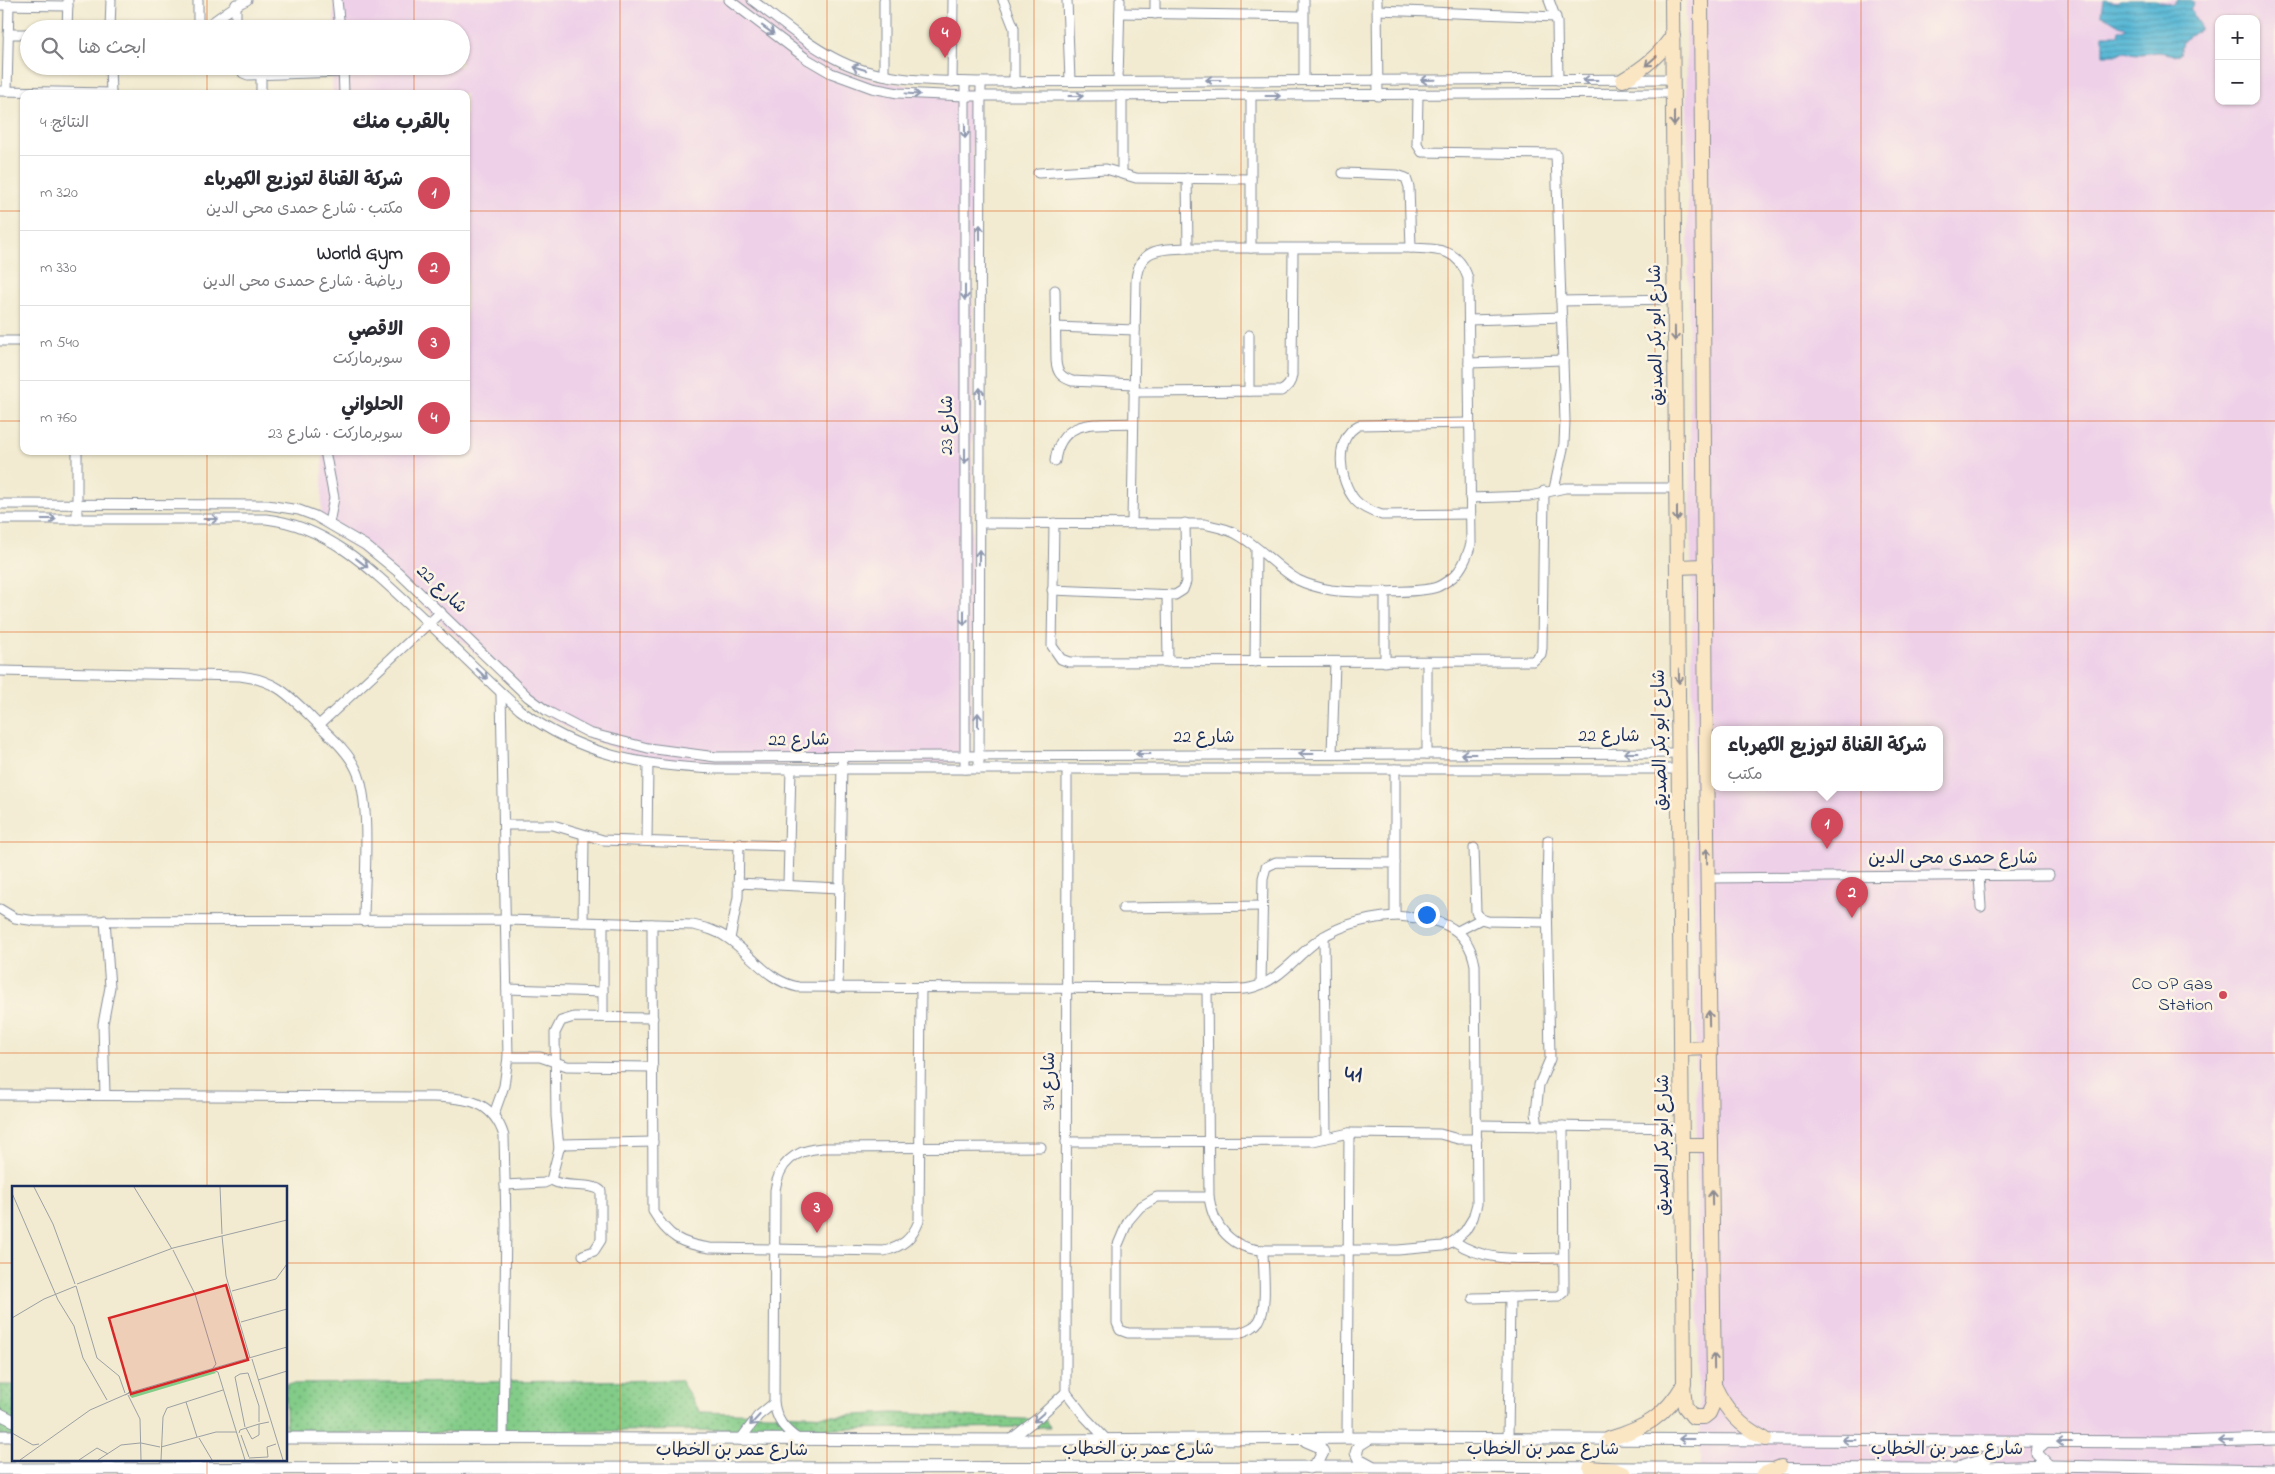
<!DOCTYPE html>
<html lang="ar">
<head>
<meta charset="utf-8">
<style>
	:root { --surface:#fff; --page:#f7f7f7; --text:#2b2b33; --muted:#7c7c81; --line:#e1e1e2; --accent:#d1495b }
	body { margin:0; font-family:"Indie Flower","Playpen Sans Arabic",sans-serif; background:var(--page); color:var(--text); direction:rtl }
	.controls { position:absolute; right:15px; top:15px; display:grid; overflow:hidden; border-radius:10px; box-shadow:0 1px 4px #0004 }
	.controls button { width:45px; height:45px; display:grid; place-items:center; padding:0; border:0; border-bottom:1px solid var(--line); background:var(--surface); color:var(--text); font:25px sans-serif }
	.you { position:absolute; left:1426px; top:914px; width:18px; height:18px; margin:-12px; border:4px solid #fff; border-radius:50%; background:#1a73e8; box-shadow:0 0 0 8px #1a73e833 }
	.badge { display:grid; place-items:center; width:32px; height:32px; border-radius:50%; background:var(--accent); color:#fff; font-size:16px; font-weight:700 }
	.pin { position:absolute; translate:-50% -41px; filter:drop-shadow(0 1px 2px #0008) }
	.pin::after { content:''; position:absolute; top:26px; width:18px; height:15px; background:inherit; clip-path:polygon(0 0,100% 0,50% 100%) }
	.popup { position:absolute; left:1711px; top:726px; width:232px; height:65px; box-sizing:border-box; display:grid; place-content:center; border-radius:10px; background:var(--surface); filter:drop-shadow(0 1px 4px #0005); font-size:16px; white-space:nowrap; color:var(--muted) }
	.popup b { font-size:19px; color:var(--text) }
	.popup::after { content:''; position:absolute; left:50%; top:100%; margin-left:-10px; border:10px solid transparent; border-top-color:var(--surface) }
	.list { margin:0; padding:0; list-style:none }
	h2 { display:flex; justify-content:space-between; align-items:center; height:65px; margin:0; padding:0 20px; font-size:21px }
	h2 small { font-size:16px; font-weight:400; color:var(--muted) }
	.list li { display:grid; grid-template-columns:32px 1fr auto; gap:15px; align-items:center; box-sizing:border-box; height:75px; padding:0 20px; border-top:1px solid var(--line) }
	.list b { display:block; font-size:19px; white-space:nowrap }
	.list p { margin:0; font-size:16px; white-space:nowrap; color:var(--muted) }
	.list em { font-size:16px; font-style:normal; color:var(--muted) }
	.icon { flex:none; width:28px; height:28px; fill:none; stroke:currentColor; stroke-width:2; stroke-linecap:round; stroke-linejoin:round }
	.map { position:relative; flex:none; width:2275px; height:1474px; overflow:hidden; direction:ltr }
	.search { position:absolute; background:var(--surface); box-shadow:0 1px 4px #0004; left:20px; top:20px; width:450px; height:55px; display:flex; align-items:center; gap:12px; box-sizing:border-box; padding:0 18px; border-radius:28px; color:var(--muted); font-size:19px }
	.panel { position:absolute; background:var(--surface); box-shadow:0 1px 4px #0004; left:20px; top:90px; width:450px; height:365px; border-radius:10px; direction:rtl }
	.map>svg:first-child { display:block }
	.built { fill:#eed0e8; fill-rule:evenodd }
	.grass { fill:url(#grass-dots); stroke:#4f7e73 }
	.water { fill:url(#water-rules); stroke:#38739a }
	.lines { fill:none; stroke-linecap:round; stroke-linejoin:round }
	.minor-casing { stroke:#868d98; stroke-width:11 }
	.tertiary-casing { stroke:#868d98; stroke-width:13 }
	.secondary-casing { stroke:#868d98; stroke-width:16 }
	.minor { stroke:#fff; stroke-width:9 }
	.tertiary { stroke:#fff; stroke-width:11 }
	.secondary { stroke:#fbe6c4; stroke-width:14 }
	.oneway { stroke:#8d97ae }
	.oneway2 { stroke:#8b8a91 }
	.grid { fill:none; stroke:#de5710; stroke-width:1; stroke-opacity:0.55 }
	.poi-dot { fill:#d1495b; stroke:#fcf5e5; stroke-width:2 }
	.labels { text-anchor:middle; dominant-baseline:central; stroke-width:5; stroke-linejoin:round; paint-order:stroke }
	.street-label { font-size:18px; fill:#1b2f5e; stroke:#fcf5e5 }
	.poi-label { font-size:18px; fill:#1b2f5e; stroke:#fcf5e5; text-anchor:end }
	.district-label { font-size:22px; font-weight:bold; letter-spacing:1px; fill:#1b2f5e; stroke:#fcf5e5 }
	.inset-road { fill:none; stroke:#9ca0a3; stroke-width:1 }
	.view { fill:#d62828; fill-opacity:0.15; stroke:#d62828; stroke-width:2.5 }
	.inset-edge { fill:none; stroke:#1b2f5e; stroke-width:2.5 }
</style>
</head>
<body>
<div class="map">
<svg width="2275" height="1474" viewBox="0 0 2275 1474">
	<defs>
		<pattern id="grass-dots" width="8" height="8" patternUnits="userSpaceOnUse" patternTransform="scale(1.25)"><rect width="8" height="8" fill="#83cc88"/><path d="M2 2h.1M6 6h.1" fill="none" stroke="#6aa672" stroke-width="1.8" stroke-linecap="round"/></pattern>
		<pattern id="water-rules" width="6" height="5" patternUnits="userSpaceOnUse" patternTransform="scale(1.25)"><rect width="6" height="5" fill="#56b7d5"/><path d="M0 2.5h6" fill="none" stroke="#4695b0"/></pattern>
	</defs>
	<rect width="100%" height="100%" fill="#fcf5e5"/>
	<filter id="ink" filterUnits="userSpaceOnUse"><feTurbulence type="fractalNoise" baseFrequency=".02" numOctaves="2"/><feDisplacementMap in="SourceGraphic" scale="10" xChannelSelector="R" yChannelSelector="G"/><feConvolveMatrix kernelMatrix="1 2 1 2 8 2 1 2 1" color-interpolation-filters="sRGB"/></filter>
	<filter id="wash" filterUnits="userSpaceOnUse"><feTurbulence type="fractalNoise" baseFrequency=".0096" numOctaves="4" result="noise"/><feDisplacementMap in="SourceGraphic" scale="20" xChannelSelector="R" yChannelSelector="G"/><feGaussianBlur stdDeviation="1.12" result="paint"/><feColorMatrix in="noise" values="0 0 0 0 0 0 0 0 0 0 0 0 0 0 0 0 0 1.4 0 .05"/><feComposite in="paint" operator="in"/></filter>
	<g filter="url(#wash)">
		<rect width="100%" height="100%" fill="#f2ebd1"/>
		<g class="built">
			<path d="M334 0H742L810 52 831 65 854 74 879 81 911 86 973 89 971 762 726 766 660 761 628 754 597 742 567 728 539 710 513 689 386 571 321 525 323 451H466V94H332L333 66H461V29H334Z"/>
			<path d="M1686 0H2275V1474H1700ZM2219 19H2256V101H2219ZM1714 730H1940V788H1714Z"/>
		</g>
		<g class="grass">
			<path d="M680 1380 700 1412 838 1416 893 1413 1045 1420 1050 1427 286 1434V1384Z"/>
			<rect x="0" y="1385" width="14" height="51"/>
		</g>
		<path class="water" d="M2103 0 2117 2 2120 0H2155L2173 5 2177 0H2192L2194 3 2190 9 2199 23 2200 29 2183 41 2180 54C2172 56 2167 53 2159 52 2148 52 2137 57 2126 51L2118 55H2103V35H2118L2119 30H2124L2126 27 2119 25 2101 14Z"/>
	</g>
	<g filter="url(#ink)">
		<g class="lines">
			<defs>
				<g id="minor">
					<path d="M337 0 340 29"/>
					<path d="M729 0 807 59 831 73 872 88 898 93 965 96H1083L1674 93"/>
					<path d="M752 0C779 20 805 43 834 58 878 82 932 81 981 82L1674 79"/>
					<path d="M1003 0 1014 28V82"/>
					<path d="M1067 0 1070 81"/>
					<path d="M1155 0V14"/>
					<path d="M1377 0 1378 96"/>
					<path d="M1549 0 1557 22 1558 80"/>
					<path d="M0 5 68 6"/>
					<path d="M1378 10 1556 17"/>
					<path d="M1120 13 1303 16"/>
					<path d="M67 29 68 0"/>
					<path d="M110 29 111 0"/>
					<path d="M198 29V0"/>
					<path d="M201 29C217 21 230 7 247 0"/>
					<path d="M236 29V4"/>
					<path d="M8 34H29"/>
					<path d="M110 66 111 94"/>
					<path d="M240 66 243 73 248 75 343 72"/>
					<path d="M343 66 344 94"/>
					<path d="M884 75V0"/>
					<path d="M1118 80 1120 0"/>
					<path d="M1304 80V0"/>
					<path d="M952 82 953 0"/>
					<path d="M965 82V769"/>
					<path d="M0 91 111 93"/>
					<path d="M7 91 9 5"/>
					<path d="M261 94V75"/>
					<path d="M1122 96V174"/>
					<path d="M1418 96 1417 144 1422 152 1556 154 1565 421 1564 444 1554 489"/>
					<path d="M1038 173 1106 169 1136 178 1251 179"/>
					<path d="M1343 173 1397 175 1406 178 1409 187 1411 248"/>
					<path d="M1187 178 1188 248"/>
					<path d="M1251 248V96"/>
					<path d="M1055 290 1056 361C1057 373 1061 377 1072 381L1134 384"/>
					<path d="M1561 301 1675 299"/>
					<path d="M1469 320 1562 317"/>
					<path d="M1055 327 1135 330"/>
					<path d="M1249 335V391"/>
					<path d="M0 341H24"/>
					<path d="M1469 363 1563 360"/>
					<path d="M1134 392 1281 391C1288 387 1291 383 1292 375L1293 249"/>
					<path d="M1469 423 1359 425C1333 438 1339 481 1355 500 1362 508 1372 512 1382 515L1470 514"/>
					<path d="M325 451 334 498 329 523"/>
					<path d="M1055 461C1061 416 1098 425 1133 423"/>
					<path d="M1470 498 1530 496 1565 488H1677"/>
					<path d="M0 504 267 505 299 510 315 516 365 545 398 572 528 697 547 711 589 733 648 748 716 757 1679 753"/>
					<path d="M0 519H266C330 526 376 574 421 616 454 647 486 679 520 710 581 755 641 766 716 769H1680"/>
					<path d="M77 519V451"/>
					<path d="M980 523 1204 524C1217 527 1230 529 1240 536 1261 548 1277 568 1298 580 1308 585 1320 588 1331 590 1350 593 1421 593 1437 587 1442 585 1449 580 1453 577 1463 568 1467 556 1471 544L1468 278C1458 248 1438 249 1411 248H1188C1162 249 1139 247 1136 280L1132 523"/>
					<path d="M1054 523 1052 646 1061 659 1069 662 1533 661 1541 654 1542 648 1544 491"/>
					<path d="M1052 590 1175 595 1183 590 1186 582 1185 523"/>
					<path d="M1167 595 1168 662"/>
					<path d="M1255 662 1256 549"/>
					<path d="M1385 662V591"/>
					<path d="M0 671 240 676C275 680 288 694 311 717 326 733 347 749 356 769 372 801 364 883 364 921"/>
					<path d="M319 725 441 612"/>
					<path d="M1332 754 1335 662"/>
					<path d="M1427 754V662"/>
					<path d="M979 769 981 82"/>
					<path d="M504 825H553L603 840 789 846"/>
					<path d="M647 841 648 763"/>
					<path d="M1474 848 1476 912 1481 919"/>
					<path d="M1979 875 1981 907"/>
					<path d="M1708 878 2049 875"/>
					<path d="M738 883 840 888"/>
					<path d="M788 885 791 769"/>
					<path d="M1123 908 1262 906"/>
					<path d="M0 909 15 918 36 921 506 920 693 925C706 928 718 931 729 939 753 956 768 981 798 987L1207 989"/>
					<path d="M1395 916C1433 919 1467 921 1475 965L1477 1204 1473 1218 1465 1231 1454 1241 1443 1246 1398 1250H1263C1232 1249 1213 1227 1209 1197L1207 989C1220 989 1236 991 1250 988 1277 982 1292 961 1312 945 1336 925 1365 918 1395 916Z"/>
					<path d="M1395 916V769"/>
					<path d="M583 922 584 836"/>
					<path d="M652 924 653 1211C668 1237 681 1244 710 1248L884 1251C902 1247 912 1239 919 1221L921 988"/>
					<path d="M1458 931 1481 919 1488 921 1547 922"/>
					<path d="M1324 936 1326 1138"/>
					<path d="M730 939 738 897 739 843"/>
					<path d="M1261 984 1263 878 1266 867 1276 862 1395 863"/>
					<path d="M838 988 842 763"/>
					<path d="M507 989 603 992"/>
					<path d="M603 1017V923"/>
					<path d="M508 1057H540L567 1066 653 1067"/>
					<path d="M0 1095 433 1097C466 1098 493 1100 504 1136L506 1224 503 1439"/>
					<path d="M105 1095 103 1024 110 987 105 920"/>
					<path d="M494 1114 504 1086 508 1057 501 693"/>
					<path d="M1477 1125 1682 1128"/>
					<path d="M1538 1126 1536 1113 1539 1085 1550 1059 1547 896 1548 840"/>
					<path d="M1066 1142 1313 1141 1349 1133 1440 1134 1458 1139H1477"/>
					<path d="M559 1149 556 1116 555 1033 561 1021 574 1017 653 1018"/>
					<path d="M551 1180C566 1189 592 1182 601 1191V1240L594 1251 583 1255"/>
					<path d="M505 1185 544 1183 551 1180 559 1149 563 1144 653 1142"/>
					<path d="M1209 1197H1157L1140 1207 1128 1221 1117 1247V1323L1120 1330 1128 1333H1239C1247 1330 1254 1328 1259 1321 1268 1307 1263 1268 1263 1250"/>
					<path d="M1454 1241C1487 1264 1525 1258 1563 1258"/>
					<path d="M1473 1298 1559 1296 1564 1292 1563 1126"/>
					<path d="M1066 1392 1067 770"/>
					<path d="M1066 1392 1085 1417 1107 1440"/>
					<path d="M1347 1438 1349 1133"/>
					<path d="M1508 1438 1510 1297"/>
					<path d="M798 1439C784 1429 777 1421 774 1403L775 1190C779 1162 795 1150 822 1148L1041 1147"/>
					<path d="M1011 1439 1038 1418 1066 1392"/>
					<path d="M740 1440 758 1416 774 1403"/>
				</g>
				<g id="tertiary">
					<path d="M0 1414 14 1421"/>
					<path d="M0 1436H14"/>
					<path d="M286 1438 1054 1440 1370 1438 2177 1442 2275 1439"/>
					<path d="M1370 1438 1359 1445 1356 1453 1359 1459 1372 1466"/>
					<path d="M1306 1441 1320 1447 1323 1452 1318 1462 1309 1468"/>
					<path d="M2045 1442 2038 1448 2037 1454 2049 1466"/>
					<path d="M1961 1466 1987 1458 1992 1454 1993 1451 1988 1446 1978 1445"/>
					<path d="M0 1469 1373 1467 1953 1469 2049 1466 2275 1470"/>
				</g>
				<g id="secondary">
					<path d="M1701 0 1706 753 1714 1385C1726 1411 1740 1426 1765 1439"/>
					<path d="M1623 80C1644 68 1659 56 1673 35"/>
					<path d="M1678 567 1705 566"/>
					<path d="M1682 1049 1710 1048"/>
					<path d="M1683 1145H1711"/>
					<path d="M1683 1385 1685 1407 1693 1417H1704L1709 1413 1713 1404 1714 1386"/>
					<path d="M1609 1439C1645 1428 1665 1417 1684 1384L1672 0"/>
					<path d="M1590 1468 1614 1470 1625 1474"/>
					<path d="M1764 1474 1781 1467"/>
				</g>
			</defs>
			<use href="#minor" class="minor-casing"/>
			<use href="#tertiary" class="tertiary-casing"/>
			<use href="#secondary" class="secondary-casing"/>
			<use href="#minor" class="minor"/>
			<use href="#tertiary" class="tertiary"/>
			<use href="#secondary" class="secondary"/>
		</g>
		<defs><path id="oneway-shaft" d="M-6 0H5M1.5-3L5.5 0L1.5 3" fill="none" stroke-width="1.6" stroke-linecap="round" stroke-linejoin="round" transform="scale(1.25)"/></defs>
		<g class="oneway">
			<use href="#oneway-shaft" transform="translate(768 30) rotate(36)"/>
			<use href="#oneway-shaft" transform="translate(859 68) rotate(-163)"/>
			<use href="#oneway-shaft" transform="translate(1213 80) rotate(-180)"/>
			<use href="#oneway-shaft" transform="translate(1428 80) rotate(179)"/>
			<use href="#oneway-shaft" transform="translate(1590 80) rotate(180)"/>
			<use href="#oneway-shaft" transform="translate(913 94) rotate(4)"/>
			<use href="#oneway-shaft" transform="translate(1076 96)"/>
			<use href="#oneway-shaft" transform="translate(1273 96)"/>
			<use href="#oneway-shaft" transform="translate(965 131) rotate(90)"/>
			<use href="#oneway-shaft" transform="translate(980 232) rotate(-90)"/>
			<use href="#oneway-shaft" transform="translate(965 293) rotate(90)"/>
			<use href="#oneway-shaft" transform="translate(980 395) rotate(-90)"/>
			<use href="#oneway-shaft" transform="translate(965 456) rotate(90)"/>
			<use href="#oneway-shaft" transform="translate(49 519)"/>
			<use href="#oneway-shaft" transform="translate(211 519)"/>
			<use href="#oneway-shaft" transform="translate(979 557) rotate(-89)"/>
			<use href="#oneway-shaft" transform="translate(362 563) rotate(38)"/>
			<use href="#oneway-shaft" transform="translate(964 618) rotate(90)"/>
			<use href="#oneway-shaft" transform="translate(482 674) rotate(44)"/>
			<use href="#oneway-shaft" transform="translate(978 720) rotate(-90)"/>
			<use href="#oneway-shaft" transform="translate(1631 753) rotate(180)"/>
			<use href="#oneway-shaft" transform="translate(1143 754) rotate(180)"/>
			<use href="#oneway-shaft" transform="translate(1306 754) rotate(180)"/>
			<use href="#oneway-shaft" transform="translate(1468 754) rotate(180)"/>
			<use href="#oneway-shaft" transform="translate(1039 1417) rotate(139)"/>
			<use href="#oneway-shaft" transform="translate(755 1420) rotate(133)"/>
			<use href="#oneway-shaft" transform="translate(1686 1439) rotate(-180)"/>
			<use href="#oneway-shaft" transform="translate(1849 1440) rotate(-180)"/>
			<use href="#oneway-shaft" transform="translate(2226 1441) rotate(179)"/>
			<use href="#oneway-shaft" transform="translate(2064 1442) rotate(-180)"/>
		</g>
		<g class="oneway2">
			<use href="#oneway-shaft" transform="translate(1651 61) rotate(139)"/>
			<use href="#oneway-shaft" transform="translate(1674 119) rotate(90)"/>
			<use href="#oneway-shaft" transform="translate(1675 334) rotate(89)"/>
			<use href="#oneway-shaft" transform="translate(1677 514) rotate(90)"/>
			<use href="#oneway-shaft" transform="translate(1679 676) rotate(89)"/>
			<use href="#oneway-shaft" transform="translate(1707 856) rotate(-91)"/>
			<use href="#oneway-shaft" transform="translate(1709 1018) rotate(-91)"/>
			<use href="#oneway-shaft" transform="translate(1712 1198) rotate(-91)"/>
			<use href="#oneway-shaft" transform="translate(1714 1361) rotate(-91)"/>
		</g>
	</g>
	<path class="grid" d="M207 0V29M414 0V29M620 0V1474M827 0V1474M1034 0V1474M1241 0V1474M1448 0V1474M1655 0V1474M1861 0V1474M2068 0V1474M207 66V94M414 66V94M0 211H24M466 211H2275M0 421H24M466 421H2275M207 451V1188M414 451V1474M0 632H2275M0 842H2275M0 1053H2275M0 1263H14M286 1263H2275M207 1460V1474"/>
	<circle class="poi-dot" cx="2223" cy="995" r="5"/>
	<g class="labels">
		<g class="street-label">
			<text transform="translate(1657 335) rotate(-91)">شارع ابو بكر الصديق</text>
			<text transform="translate(948 425) rotate(-90)">شارع 23</text>
			<text transform="translate(441 590) rotate(43)">شارع 22</text>
			<text x="1609" y="737">شارع 22</text>
			<text x="1204" y="738">شارع 22</text>
			<text transform="translate(1661 740) rotate(-91)">شارع ابو بكر الصديق</text>
			<text transform="translate(799 741) rotate(-1)">شارع 22</text>
			<text x="1953" y="859">شارع حمدى محى الدين</text>
			<text transform="translate(1050 1081) rotate(-90)">شارع 34</text>
			<text transform="translate(1664 1145) rotate(-90)">شارع ابو بكر الصديق</text>
			<text x="1138" y="1450">شارع عمر بن الخطاب</text>
			<text x="1543" y="1450">شارع عمر بن الخطاب</text>
			<text x="1947" y="1450">شارع عمر بن الخطاب</text>
			<text x="732" y="1451">شارع عمر بن الخطاب</text>
		</g>
		<g class="poi-label">
			<text x="2213" y="985">CO OP Gas<tspan x="2213" dy="21">Station</tspan></text>
		</g>
		<g class="district-label">
			<text x="1354" y="1076">41</text>
		</g>
	</g>
	<g transform="translate(12 1186)">
		<rect width="275" height="275" fill="#f2ebd1"/>
		<path d="M202 185 204 187 120 212 117 209Z" fill="#83cc88"/>
		<path class="inset-road" d="M22 1 41 38 63 98M122 1 160 63M208 1 210 48M0 7 46 114 62 140 71 172 95 214M210 50 214 90 238 172M161 64 183 108 204 178 201 182M65 98 161 62 275 34M64 100 85 172 107 190 113 207M220 105 264 93 275 78M0 132 32 113 64 100M229 136 275 123M240 173 271 274M200 184 206 186 233 274M228 188 236 187 247 220V236M228 188 223 191 233 241M246 194 275 185M116 207 275 161M116 209 128 233 129 274M174 216 185 251M234 242 240 253 247 249V238L257 236M0 247 21 259 27 258M227 247 228 244 247 238M229 249 237 271M187 252 200 274M129 257 148 261M149 261 204 246H224M237 272 256 271 255 261 264 258M8 274 78 224 117 207 113 209M67 274 85 262 96 268M86 274 109 259 128 257M149 274 151 231 155 222 211 204"/>
		<path class="view" d="M214 99 236 174 119 208 97 132Z"/>
		<rect width="275" height="275" class="inset-edge"/>
	</g>
</svg>
<div class="controls">
<button>+</button>
<button>−</button>
</div>
<div class="you"></div>
<div class="pin badge" style="left:1827px;top:849px">1</div>
<div class="popup"><b>شركة القناة لتوزيع الكهرباء</b>مكتب</div>
<div class="pin badge" style="left:1852px;top:918px">2</div>
<div class="pin badge" style="left:817px;top:1233px">3</div>
<div class="pin badge" style="left:945px;top:58px">4</div>
<div class="search"><svg class="icon" aria-label="search" viewBox="0 0 24 24"><circle cx="10" cy="10" r="6"/><path d="M15 15l6 6"/></svg>ابحث هنا</div>
<section class="panel">
<h2>بالقرب منك<small>النتائج: 4</small></h2>
<ul class="list">
<li><span class="badge">1</span><div><b>شركة القناة لتوزيع الكهرباء</b><p>مكتب · شارع حمدى محى الدين</p></div><em>320 m</em></li>
<li><span class="badge">2</span><div><b>World Gym</b><p>رياضة · شارع حمدى محى الدين</p></div><em>330 m</em></li>
<li><span class="badge">3</span><div><b>الاقصي</b><p>سوبرماركت</p></div><em>540 m</em></li>
<li><span class="badge">4</span><div><b>الحلواني</b><p>سوبرماركت · شارع 23</p></div><em>760 m</em></li>
</ul>
</section>
</div>
</body>
</html>
